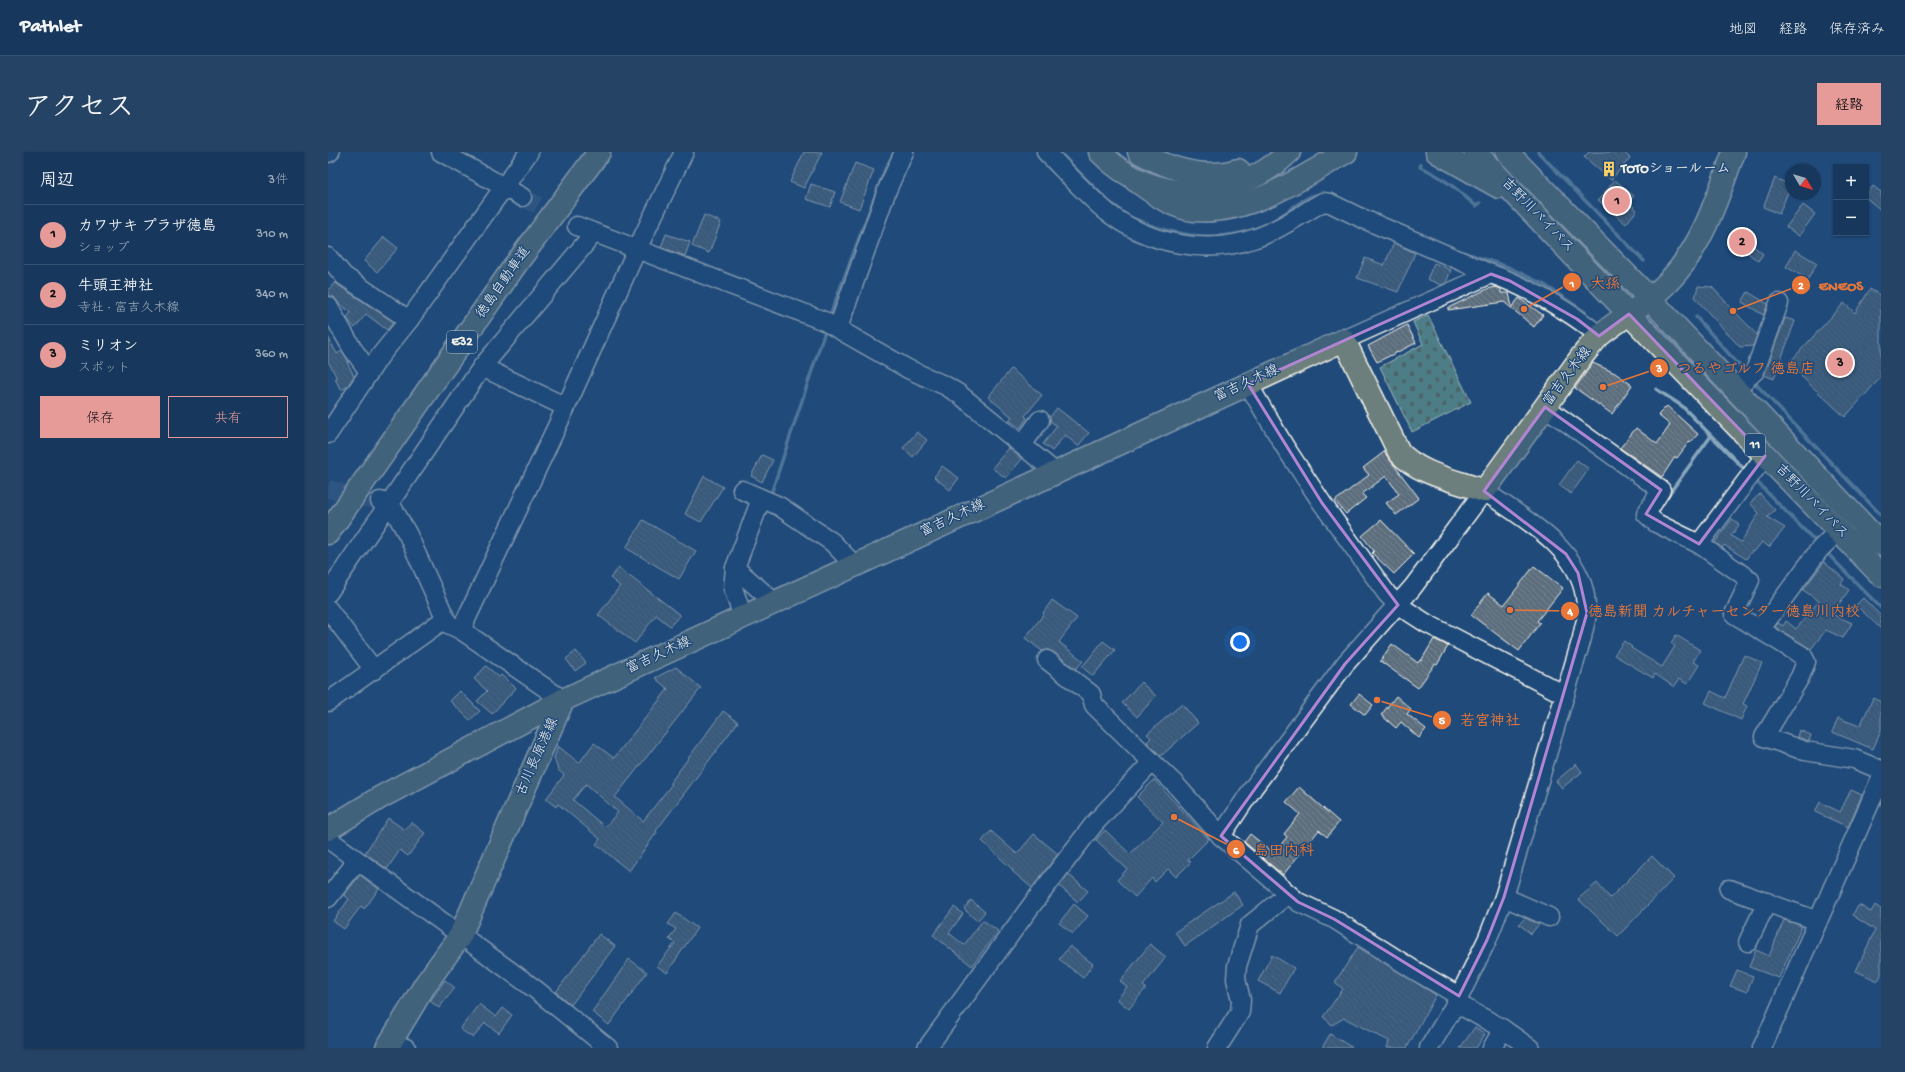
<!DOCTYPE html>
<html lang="ja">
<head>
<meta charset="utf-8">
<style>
	:root { --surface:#17385c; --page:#244365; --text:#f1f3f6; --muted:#9eacbb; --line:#365272; --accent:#e69b98 }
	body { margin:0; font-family:"Gochi Hand","Klee One",sans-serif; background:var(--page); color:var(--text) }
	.controls { position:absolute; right:12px; top:12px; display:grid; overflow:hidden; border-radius:0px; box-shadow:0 1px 3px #0004 }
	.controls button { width:36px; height:36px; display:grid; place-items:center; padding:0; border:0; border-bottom:1px solid var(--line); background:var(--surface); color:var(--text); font:20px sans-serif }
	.compass { position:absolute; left:1457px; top:12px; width:36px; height:36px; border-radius:50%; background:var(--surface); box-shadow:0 1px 3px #0004; rotate:128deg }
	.you { position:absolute; left:912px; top:490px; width:14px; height:14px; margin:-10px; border:3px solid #fff; border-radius:50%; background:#1a73e8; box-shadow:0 0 0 6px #1a73e833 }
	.badge { display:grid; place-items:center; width:26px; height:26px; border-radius:50%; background:var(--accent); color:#111; font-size:13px; font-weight:700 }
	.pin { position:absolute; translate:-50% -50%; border:2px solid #fff; box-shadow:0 1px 4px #0006 }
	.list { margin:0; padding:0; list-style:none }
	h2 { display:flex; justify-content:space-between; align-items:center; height:52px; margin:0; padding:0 16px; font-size:17px }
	h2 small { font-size:13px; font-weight:400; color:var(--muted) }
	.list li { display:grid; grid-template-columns:26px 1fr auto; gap:12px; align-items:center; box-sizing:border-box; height:60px; padding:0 16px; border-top:1px solid var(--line) }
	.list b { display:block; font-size:15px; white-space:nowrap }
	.list p { margin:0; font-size:13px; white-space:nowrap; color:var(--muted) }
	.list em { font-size:13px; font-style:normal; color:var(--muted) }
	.actions { display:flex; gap:8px; padding:12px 16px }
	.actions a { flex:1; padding:9px 0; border:1px solid var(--accent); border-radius:0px; text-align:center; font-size:14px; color:var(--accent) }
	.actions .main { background:var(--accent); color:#111 }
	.map { position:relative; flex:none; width:1553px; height:896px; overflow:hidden; border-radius:0px }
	header { display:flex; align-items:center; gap:24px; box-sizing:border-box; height:56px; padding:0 20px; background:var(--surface); border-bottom:1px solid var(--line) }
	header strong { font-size:19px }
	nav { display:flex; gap:22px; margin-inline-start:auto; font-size:14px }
	.intro { display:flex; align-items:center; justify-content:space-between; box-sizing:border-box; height:96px; padding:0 24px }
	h1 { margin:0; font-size:28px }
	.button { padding:10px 18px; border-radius:0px; background:var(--accent); color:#111; font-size:14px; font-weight:700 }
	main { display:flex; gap:24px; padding:0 24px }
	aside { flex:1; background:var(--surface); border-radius:0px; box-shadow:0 1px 3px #0004 }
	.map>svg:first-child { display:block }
	.cemetery { fill:url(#cemetery-stones); stroke:#a1b7b8 }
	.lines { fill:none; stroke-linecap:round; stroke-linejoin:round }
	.stream { stroke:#89a7bc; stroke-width:3.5 }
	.building { fill:url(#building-back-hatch); stroke:#f4f1e8; fill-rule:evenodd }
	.minor-tunnel { stroke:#3f638a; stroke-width:18; stroke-dasharray:18 9; stroke-linecap:butt }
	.minor-casing { stroke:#f4f1e8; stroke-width:21 }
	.major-casing { stroke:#f4f1e8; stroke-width:25 }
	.highway-casing { stroke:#f4f1e8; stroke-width:25 }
	.minor { stroke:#1f4a7a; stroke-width:18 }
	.major { stroke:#6c7f7c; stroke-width:22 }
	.highway { stroke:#6c7f7c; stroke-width:22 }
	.marked { fill:none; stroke:#b185d1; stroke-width:3; stroke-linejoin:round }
	.labels { text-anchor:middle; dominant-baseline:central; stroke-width:3; stroke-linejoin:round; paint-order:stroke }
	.shield { fill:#1f4a7a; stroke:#b4bfc7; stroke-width:1 }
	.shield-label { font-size:13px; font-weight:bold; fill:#f4f1e8 }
	.poi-label { font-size:14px; font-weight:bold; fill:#f4f1e8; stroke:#1f4a7a; text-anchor:start }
	.street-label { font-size:14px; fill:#f4f1e8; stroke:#1f4a7a }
	.leader { fill:none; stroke:#ea7738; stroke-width:1.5 }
	.callout-dot { fill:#ea7738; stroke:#1f4a7a; stroke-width:1.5 }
	.mark-label { font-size:12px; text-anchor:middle; font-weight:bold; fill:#fff }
	.callout-label { font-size:15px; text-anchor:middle; font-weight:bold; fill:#ea7738; stroke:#1f4a7a; stroke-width:3; stroke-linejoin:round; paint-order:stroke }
</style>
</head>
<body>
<header>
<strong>Pathlet</strong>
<nav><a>地図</a><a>経路</a><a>保存済み</a></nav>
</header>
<div class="intro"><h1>アクセス</h1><a class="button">経路</a></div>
<main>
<aside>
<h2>周辺<small>3件</small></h2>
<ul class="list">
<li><span class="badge">1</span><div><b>カワサキ プラザ徳島</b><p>ショップ</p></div><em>310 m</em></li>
<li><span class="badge">2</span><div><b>牛頭王神社</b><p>寺社 · 富吉久木線</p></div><em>340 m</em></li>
<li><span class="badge">3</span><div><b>ミリオン</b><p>スポット</p></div><em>360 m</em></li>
</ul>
<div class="actions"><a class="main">保存</a><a>共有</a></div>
</aside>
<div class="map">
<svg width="1553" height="896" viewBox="0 0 1553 896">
	<defs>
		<pattern id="cemetery-stones" width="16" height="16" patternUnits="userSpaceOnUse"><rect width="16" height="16" fill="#4e7d87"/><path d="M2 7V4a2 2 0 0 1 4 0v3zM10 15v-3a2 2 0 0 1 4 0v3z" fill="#4c656a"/></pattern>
		<pattern id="building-back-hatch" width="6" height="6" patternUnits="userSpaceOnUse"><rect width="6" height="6" fill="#5c6e7d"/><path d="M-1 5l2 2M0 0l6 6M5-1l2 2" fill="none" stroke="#74838f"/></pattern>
	</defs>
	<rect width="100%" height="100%" fill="#1f4a7a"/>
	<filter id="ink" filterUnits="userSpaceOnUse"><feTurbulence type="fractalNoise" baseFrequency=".025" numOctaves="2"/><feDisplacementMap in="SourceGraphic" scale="8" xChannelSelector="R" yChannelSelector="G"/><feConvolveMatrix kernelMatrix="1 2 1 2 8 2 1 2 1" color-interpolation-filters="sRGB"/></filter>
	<g filter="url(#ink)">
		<path class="cemetery" d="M1100 163 1143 250 1084 280 1052 215 1095 192 1085 170Z"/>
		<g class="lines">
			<g class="stream">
				<path d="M731 0 781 50 790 56"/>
				<path d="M1210 0 1316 109"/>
				<path d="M1093 12 1092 15C1114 24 1131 39 1148 54L1152 51"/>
				<path d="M807 67C850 86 899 92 943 70 960 62 979 39 999 42"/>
				<path d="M1131 99 1180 115 1215 132 1257 160"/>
				<path d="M1368 165 1417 220"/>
				<path d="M501 166 557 17 566 1"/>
				<path d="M1424 228 1553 363"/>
				<path d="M1328 237 1354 254 1419 320"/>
				<path d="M1426 327 1490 392"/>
				<path d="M442 345 498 176"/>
				<path d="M1338 346 1383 284"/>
				<path d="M1498 400 1553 456"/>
			</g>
		</g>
		<g class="building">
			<path d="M476 0H494L476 36 462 30Z"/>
			<path d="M1261 0H1295L1302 6 1283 28 1256 5Z"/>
			<path d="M527 11 546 18 531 57 512 50Z"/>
			<path d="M1447 26 1463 33 1451 62 1435 55Z"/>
			<path d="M1287 28 1306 44 1301 50 1309 58 1298 72 1270 48Z"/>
			<path d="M483 32 507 40 502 55 478 47Z"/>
			<path d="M1545 34 1553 40V58L1538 46V43Z"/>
			<path d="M1475 53 1487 62 1471 84 1458 75Z"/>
			<path d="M376 63 393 70 381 101 364 94Z"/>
			<path d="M338 82 362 90 357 104 333 95Z"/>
			<path d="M1412 83 1435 102 1430 109 1406 90Z"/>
			<path d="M56 85 70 96 49 120 36 109Z"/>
			<path d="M1066 91 1087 101 1070 140 1029 126 1037 106 1056 113Z"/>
			<path d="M1467 98 1489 111 1480 127 1458 115Z"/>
			<path d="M1106 111 1123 118 1118 131 1113 133 1099 127Z"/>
			<path d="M7 130 10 133 66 170 59 178 38 162 27 176 19 166 23 160 11 152 6 145 0 144V139Z"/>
			<path d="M1370 134 1384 135 1429 183 1425 194 1412 195 1367 146Z"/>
			<path d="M1168 135 1173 137V141H1181L1184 155 1191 146 1215 163 1206 175 1176 150 1120 158V156L1159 137Z"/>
			<path d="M1542 137 1553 144V225L1517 265 1460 212 1516 151 1527 161Z"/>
			<path d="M1420 140 1440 152 1435 163 1414 150Z"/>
			<path d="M1457 166 1467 169 1446 227 1436 223Z"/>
			<path d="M1079 173 1088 191 1049 210 1040 194Z"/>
			<path d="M0 185 9 202 14 199 21 210H19L26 224 19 235 13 238 7 227 9 226 0 209Z"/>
			<path d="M1265 211 1287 221 1304 233 1284 262 1247 236Z"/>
			<path d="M683 217 714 243 697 264 699 266 692 276 681 268 684 265 660 245Z"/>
			<path d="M1339 254 1370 282 1362 291 1361 290 1349 306 1347 305 1334 325 1292 296 1308 276 1329 292 1342 273 1330 263Z"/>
			<path d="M729 256 761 281 750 294 737 283 724 299 715 292 729 274 722 269V265Z"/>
			<path d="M589 280 599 288 585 305 575 296Z"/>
			<path d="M681 296 694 307 678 326 664 316Z"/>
			<path d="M1056 300 1091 346 1068 363 1058 351 1071 342 1058 324 1034 342 1038 346 1018 362 1007 349 1041 323 1035 316Z"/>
			<path d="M434 303 445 308 434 330 423 324Z"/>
			<path d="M1249 308 1261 317 1243 342 1231 333Z"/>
			<path d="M614 314 631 326 622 338 606 325Z"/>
			<path d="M376 324 395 335 373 370 357 362Z"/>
			<path d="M1432 342 1447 358 1439 365 1457 376 1441 395 1434 390 1426 400 1424 399 1418 407 1396 393 1394 396 1387 390 1404 367 1411 373 1403 384 1413 390 1431 361 1422 351Z"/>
			<path d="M315 368 368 399 351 427 298 396Z"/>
			<path d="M1053 368 1086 402 1066 422 1044 401 1046 399 1034 384Z"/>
			<path d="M1496 410 1516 427 1513 432 1521 438 1504 462 1524 471 1515 486 1498 478 1483 497 1447 475 1450 471 1455 474 1458 469 1468 477 1491 449 1475 438Z"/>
			<path d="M1206 414 1235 436 1209 469 1212 471 1191 499 1143 463 1160 441 1176 453Z"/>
			<path d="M291 416 352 463 342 474 328 463 307 491 270 463 292 434 282 426Z"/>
			<path d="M1535 446 1553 464V477L1528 453Z"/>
			<path d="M724 448 749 466 731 490 755 509 748 517 725 500 720 498 714 499 697 486 716 462 715 461Z"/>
			<path d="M1348 483 1372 498 1365 510 1371 513 1359 532 1351 527 1346 535 1327 522 1325 526 1286 503 1296 489 1304 495 1303 496 1334 515 1347 494 1343 491Z"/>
			<path d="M1106 487 1120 494 1109 513 1107 512 1090 536 1052 509 1064 492 1090 511 1092 508 1093 509Z"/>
			<path d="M775 489 787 498 765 524 754 515Z"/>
			<path d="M248 499 258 511 247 519 238 507Z"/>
			<path d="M1416 503 1434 511 1415 552 1419 554 1413 568 1377 551 1383 539 1397 546Z"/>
			<path d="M158 514 171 525 173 523 188 536 164 562 149 549 159 539 146 527Z"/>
			<path d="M348 515 373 536 287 645 315 669 344 632 342 631 395 559 410 570 328 679 329 680 301 719 268 692 272 687 230 652 228 655 218 647 236 623 230 618 226 606 230 594 251 611 266 591 286 606 340 537 327 526ZM258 632 290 660 277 675 245 648Z"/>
			<path d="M813 530 828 544 809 565 794 551Z"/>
			<path d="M132 539 152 559 142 568 122 549Z"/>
			<path d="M1031 542 1045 553 1037 563 1023 552Z"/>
			<path d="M1068 544 1083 557 1079 562 1098 577 1091 586 1073 570 1068 576 1053 563Z"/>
			<path d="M1545 546 1553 550V579L1545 597 1504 580 1510 566 1532 574Z"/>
			<path d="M854 552 870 571 833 604 819 590 823 586 819 582Z"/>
			<path d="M1471 578 1483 583 1481 589 1469 585Z"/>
			<path d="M1248 612 1254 620 1234 636 1228 629Z"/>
			<path d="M826 628 881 687 860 708 863 710 848 725 840 717 827 730 824 726 807 745 789 728 799 717 768 688 777 678 802 702 835 670 809 645Z"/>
			<path d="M971 635 1011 670 999 685 991 678 955 723 916 690 922 682 946 701 959 685 956 682 972 662 958 650Z"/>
			<path d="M1523 638 1534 643 1520 675 1487 660 1492 650 1512 660Z"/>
			<path d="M60 666 77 678 83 670 97 681 80 704 72 698 59 717 37 701Z"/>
			<path d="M663 679 689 702 706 682 730 702 704 736 684 719 685 718 654 689Z"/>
			<path d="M1324 704 1346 726 1290 784 1250 747 1269 731 1282 746Z"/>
			<path d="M740 722 760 739 750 750 731 734Z"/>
			<path d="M32 723 51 737 36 757 33 754 16 777 5 769 21 747 16 743Z"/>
			<path d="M906 740 915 753 857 794 847 780Z"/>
			<path d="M643 748 657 760 649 769 636 757Z"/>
			<path d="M746 752 760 764 745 782 731 771Z"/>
			<path d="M1531 753 1543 760 1547 753 1553 757V823L1550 829 1528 819 1547 778 1524 763Z"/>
			<path d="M626 755 635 762 621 781 636 793 655 768 670 779 644 814 605 783Z"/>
			<path d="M348 761 369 776 339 821 329 814 347 791 341 787 348 777 340 772Z"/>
			<path d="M1197 766 1211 772 1203 782 1191 772Z"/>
			<path d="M1456 768 1474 774 1451 826 1421 815 1428 798 1441 804Z"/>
			<path d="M271 782 287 794 243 853 228 840Z"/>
			<path d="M822 792 838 805 815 834 818 836 801 857 789 847 799 835 792 829Z"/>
			<path d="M742 794 765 812 755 826 731 807Z"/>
			<path d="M1030 795 1108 843 1079 896H1059L1061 889 1016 866 1004 873 995 865 1015 837 1007 830Z"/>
			<path d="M944 803 966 816 952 841 930 829Z"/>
			<path d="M301 807 319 820 281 873 264 860Z"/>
			<path d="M1409 818 1425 824 1419 840 1402 834Z"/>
			<path d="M117 828 127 836 111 856 102 849Z"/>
			<path d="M151 852 168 865 175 856 184 863 171 881 157 871 145 886 132 877Z"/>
			<path d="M1147 875 1157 882 1148 896H1132Z"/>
			<path d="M1002 882 1025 896H994Z"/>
		</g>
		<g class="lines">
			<g class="minor-tunnel">
				<path d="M194 45 249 74"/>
				<path d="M0 337 50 349"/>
			</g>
			<defs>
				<g id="minor">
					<path d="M113 0 194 45"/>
					<path d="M718 0C738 20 757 42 779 60 820 92 879 104 928 86 952 78 973 62 995 50L1002 51 1031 65 1163 122C1195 133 1246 161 1271 184"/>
					<path d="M0 1 2 0"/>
					<path d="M249 74 496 169 580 217 618 234 631 242 727 320"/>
					<path d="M0 105 16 124 81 168"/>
					<path d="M0 154 24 196 41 220"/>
					<path d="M510 176 559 38 576 0"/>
					<path d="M1016 188 1163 122"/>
					<path d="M154 215 238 255"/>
					<path d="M920 232 957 295 994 351 1059 442 1070 453 1098 471 1237 543"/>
					<path d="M1407 237 1427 219 1451 151"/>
					<path d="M1217 255 1333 338 1318 362 1328 371 1371 392 1422 428 1406 462 1475 504 1478 510 1472 525 1436 585 1477 599 1526 607 1553 618"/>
					<path d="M0 282 52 204 81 168 201 0"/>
					<path d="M694 293 712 268"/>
					<path d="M414 338 451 354 504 390 526 413"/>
					<path d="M433 347 407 416 446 450"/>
					<path d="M52 349 62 351 80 383 120 472 133 478 235 548"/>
					<path d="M1371 392 1437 304"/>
					<path d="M407 416 405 436 415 465"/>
					<path d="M0 441 154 215 266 81"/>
					<path d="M0 457 46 518"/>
					<path d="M133 478 238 255 309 97 356 0"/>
					<path d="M1432 478 1491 398 1510 379"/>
					<path d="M719 508 763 542 766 553 824 610"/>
					<path d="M0 550 117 467"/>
					<path d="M893 684 925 636 1017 512 1085 435 1156 339C1194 366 1249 394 1257 444 1257 450 1259 456 1259 462 1258 470 1255 478 1254 486L1176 745 1159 788 1128 851 1101 896"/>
					<path d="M0 687 207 837 280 896"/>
					<path d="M1401 737 1490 769"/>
					<path d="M1176 745 1221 765"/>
					<path d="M0 746 29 709"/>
					<path d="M1420 790 1439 750"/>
					<path d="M1128 851 1175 877 1202 896"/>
					<path d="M63 890 78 896"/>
					<path d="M599 896 703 754 766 672 824 610 847 632 893 684 970 750 1006 767 1086 818 1131 844"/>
					<path d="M889 896 912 860 913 848 908 827 909 814 922 773 960 742"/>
					<path d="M1164 896 1175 877"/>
					<path d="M1434 896 1553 626"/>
				</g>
				<g id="major">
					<path d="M0 677 53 645 235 548 1016 188 1071 300C1090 322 1129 329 1156 339L1254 204C1260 197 1266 189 1272 183 1295 165 1320 151 1340 130 1375 94 1389 46 1406 0"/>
					<path d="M59 896 97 833 132 784 235 548"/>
				</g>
				<g id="highway">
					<path d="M772 0C824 55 908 51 961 0"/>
					<path d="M811 0C841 17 875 29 910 18"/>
					<path d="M1109 0 1171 35"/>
					<path d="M1147 0 1322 184 1553 423"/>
					<path d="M1179 0 1322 147 1553 392"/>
					<path d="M807 28C824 40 844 56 866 58 921 63 973 26 1018 0"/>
					<path d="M0 381 188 112 271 0"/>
				</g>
			</defs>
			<use href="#minor" class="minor-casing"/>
			<use href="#major" class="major-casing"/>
			<use href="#highway" class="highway-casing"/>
			<use href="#minor" class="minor"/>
			<use href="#major" class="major"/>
			<use href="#highway" class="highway"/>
		</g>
	</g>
	<path d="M0 0H1553V896H0ZM1163 122 1182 129 1249 167 1271 184 1301 162 1437 304 1371 392 1318 362 1333 338 1217 255 1156 339 1238 402 1250 421 1259 461 1176 745 1159 788 1131 844 1006 767 970 750 893 684 1017 512 1070 453 994 351 920 232Z" fill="#1f4a7a" fill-opacity=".55" fill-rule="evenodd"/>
	<path class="marked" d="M1163 122 1182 129 1249 167 1271 184 1301 162 1437 304 1371 392 1318 362 1333 338 1217 255 1156 339 1238 402 1250 421 1259 461 1176 745 1159 788 1131 844 1006 767 970 750 893 684 1017 512 1070 453 994 351 920 232Z"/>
	<defs>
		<symbol id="building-bare" viewBox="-9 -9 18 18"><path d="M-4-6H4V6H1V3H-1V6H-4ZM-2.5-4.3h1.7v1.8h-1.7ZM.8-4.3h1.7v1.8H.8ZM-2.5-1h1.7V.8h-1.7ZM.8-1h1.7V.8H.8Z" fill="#ffd166" stroke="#1f4a7a" stroke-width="2.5" paint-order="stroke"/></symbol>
	</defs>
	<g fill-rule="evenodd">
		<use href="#building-bare" x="1270" y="6" width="22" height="22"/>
	</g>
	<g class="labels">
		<g class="shield">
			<rect x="119" y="179" width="30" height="22" rx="3"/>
			<rect x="1417" y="282" width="20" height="22" rx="3"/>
		</g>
		<g class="shield-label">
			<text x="134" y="190">E32</text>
			<text x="1427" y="293">11</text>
		</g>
		<g class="poi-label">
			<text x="1293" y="17">TOTOショールーム</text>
		</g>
		<g class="street-label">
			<text transform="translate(1209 64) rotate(46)">吉野川バイパス</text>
			<text transform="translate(176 131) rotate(-55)">徳島自動車道</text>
			<text transform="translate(1240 225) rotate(-53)">富吉久木線</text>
			<text transform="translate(919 232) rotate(-25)">富吉久木線</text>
			<text transform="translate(1483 350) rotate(46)">吉野川バイパス</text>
			<text transform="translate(625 367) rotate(-25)">富吉久木線</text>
			<text transform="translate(331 504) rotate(-25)">富吉久木線</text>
			<text transform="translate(210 605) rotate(-66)">古川長原港線</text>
		</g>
	</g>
	<path class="leader" d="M1196 157L1244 130M1405 159L1473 133M1275 235L1331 216M1182 458L1242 459M1049 548L1114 568M846 665L908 697"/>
	<g class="callout-dot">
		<circle cx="1196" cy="157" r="4"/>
		<circle cx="1405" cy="159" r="4"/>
		<circle cx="1275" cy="235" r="4"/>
		<circle cx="1182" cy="458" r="4"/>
		<circle cx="1049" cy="548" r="4"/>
		<circle cx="846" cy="665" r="4"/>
		<circle cx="1244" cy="130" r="10"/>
		<circle cx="1473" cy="133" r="10"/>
		<circle cx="1331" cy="216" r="10"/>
		<circle cx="1242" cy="459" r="10"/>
		<circle cx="1114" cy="568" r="10"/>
		<circle cx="908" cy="697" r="10"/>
	</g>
	<g class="mark-label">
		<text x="1244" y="135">1</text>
		<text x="1473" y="137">2</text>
		<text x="1331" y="220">3</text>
		<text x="1242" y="463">4</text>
		<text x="1114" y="572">5</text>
		<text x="908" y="702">6</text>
	</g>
	<g class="callout-label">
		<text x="1277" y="136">大孫</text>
		<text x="1513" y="138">ENEOS</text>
		<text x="1418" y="221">つるやゴルフ 徳島店</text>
		<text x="1396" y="464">徳島新聞 カルチャーセンター徳島川内校</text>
		<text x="1162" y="573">若宮神社</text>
		<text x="956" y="703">島田内科</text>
	</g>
</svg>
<div class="controls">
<button>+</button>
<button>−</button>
</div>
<svg class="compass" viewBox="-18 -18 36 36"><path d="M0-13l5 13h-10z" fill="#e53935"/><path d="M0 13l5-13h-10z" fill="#9eacbb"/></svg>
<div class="you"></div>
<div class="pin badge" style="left:1289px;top:49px">1</div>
<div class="pin badge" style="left:1414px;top:90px">2</div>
<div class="pin badge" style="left:1512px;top:211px">3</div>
</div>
</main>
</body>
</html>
